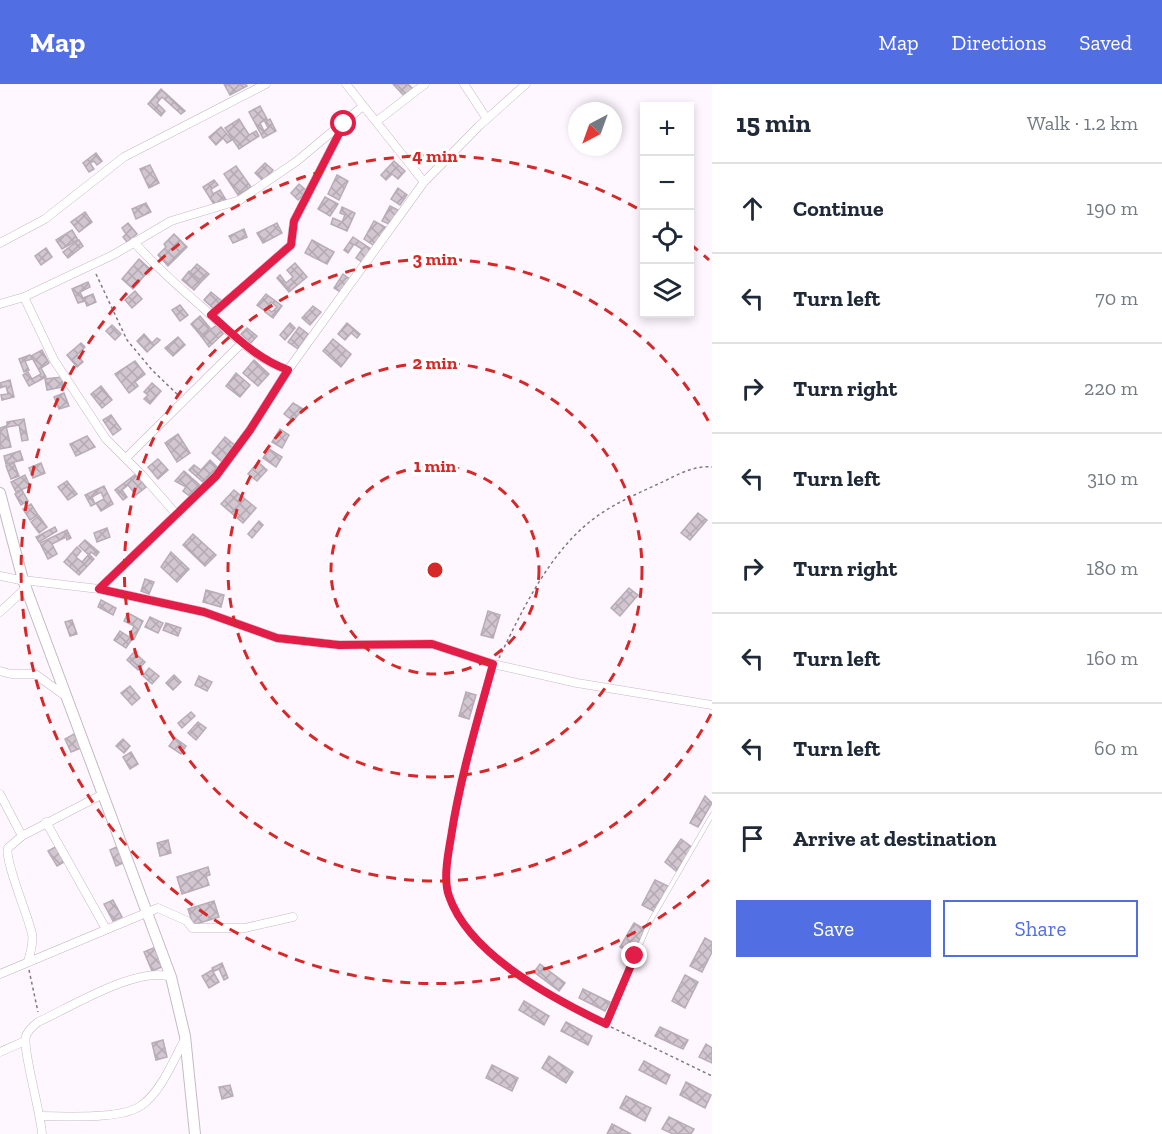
<!DOCTYPE html>
<html lang="en">
<head>
<meta charset="utf-8">
<style>
	:root { --surface:#fff; --page:#f6f6f7; --text:#1f2937; --muted:#747a83; --line:#e0e1e3; --accent:#526ee3 }
	body { margin:0; font-family:"Zilla Slab",serif; background:var(--page); color:var(--text) }
	.controls { position:absolute; right:18px; top:18px; display:grid; overflow:hidden; border-radius:0px; box-shadow:0 3px 9px #0003 }
	.controls button { width:54px; height:54px; display:grid; place-items:center; padding:0; border:0; border-bottom:2px solid var(--line); background:var(--surface); color:var(--text); font:30px sans-serif }
	.compass { position:absolute; left:568px; top:18px; width:54px; height:54px; border-radius:50%; background:var(--surface); box-shadow:0 3px 9px #0003; rotate:221deg }
	.stop { position:absolute; width:18px; height:18px; margin:-14px; border:4px solid #e11d48; border-radius:50%; background:#fff }
	.stop.end { background:#e11d48; border-color:#fff; box-shadow:0 2px 6px #0008 }
	.list { margin:0; padding:0; list-style:none }
	h2 { display:flex; justify-content:space-between; align-items:center; height:78px; margin:0; padding:0 24px; font-size:26px }
	h2 small { font-size:20px; font-weight:400; color:var(--muted) }
	.list li { display:grid; grid-template-columns:39px 1fr auto; gap:18px; align-items:center; box-sizing:border-box; height:90px; padding:0 24px; border-top:2px solid var(--line) }
	.list b { display:block; font-size:22px; white-space:nowrap }
	.list em { font-size:20px; font-style:normal; color:var(--muted) }
	.actions { display:flex; gap:12px; padding:18px 24px }
	.actions a { flex:1; padding:14px 0; border:2px solid var(--accent); border-radius:0px; text-align:center; font-size:21px; color:var(--accent) }
	.actions .main { background:var(--accent); color:#fff }
	.icon { flex:none; width:33px; height:33px; fill:none; stroke:currentColor; stroke-width:2; stroke-linecap:round; stroke-linejoin:round }
	.map { position:relative; flex:none; width:712px; height:1050px; overflow:hidden }
	header { display:flex; align-items:center; gap:36px; box-sizing:border-box; height:84px; padding:0 30px; background:var(--accent); color:#fff }
	header strong { font-size:28px }
	nav { display:flex; gap:33px; margin-inline-start:auto; font-size:21px }
	main { display:flex }
	aside { flex:1; background:var(--surface) }
	.map>svg:first-child { display:block }
	.building { fill:url(#building-cross-hatch); stroke:#b8acb7; stroke-width:1.5 }
	.lines { fill:none; stroke-linecap:round; stroke-linejoin:round }
	.service-casing { stroke:#c5b9c4; stroke-width:5 }
	.minor-casing { stroke:#c5b9c4; stroke-width:9 }
	.tertiary-casing { stroke:#c5b9c4; stroke-width:12 }
	.path { stroke:#807a80; stroke-width:1.5; stroke-dasharray:3 3; stroke-linecap:butt }
	.service { stroke:#fff; stroke-width:4 }
	.minor { stroke:#fff; stroke-width:8 }
	.tertiary { stroke:#fff; stroke-width:10 }
	.route { stroke:#e11d48; stroke-width:8 }
	.ring { fill:none; stroke:#d62828; stroke-width:3; stroke-dasharray:10 8 }
	.centre { fill:#d62828; stroke:#fff; stroke-width:3 }
	.ring-label { font-size:18px; text-anchor:middle; font-weight:bold; fill:#d62828; stroke:#fff; stroke-width:6; stroke-linejoin:round; paint-order:stroke }
</style>
</head>
<body>
<header>
<strong>Map</strong>
<nav><a>Map</a><a>Directions</a><a>Saved</a></nav>
</header>
<main>
<div class="map">
<svg width="712" height="1050" viewBox="0 0 712 1050">
	<defs>
		<pattern id="building-cross-hatch" width="8" height="8" patternUnits="userSpaceOnUse" patternTransform="scale(1.5)"><rect width="8" height="8" fill="#d2c6d1"/><path d="M0 0l8 8M0 8l8-8" fill="none" stroke="#b3a9b2"/></pattern>
	</defs>
	<rect width="100%" height="100%" fill="#fff7ff"/>
	<g class="building">
		<path d="M224 0H246L247 2 230 11Z"/>
		<path d="M393 0H408L413 5 405 13Z"/>
		<path d="M161 5 185 27 181 30 162 13 157 19 165 27 161 32 148 20Z"/>
		<path d="M260 22 267 35 260 39 264 47 268 44 265 38 270 35 276 47 263 54 249 28Z"/>
		<path d="M239 35 249 51 256 47 259 52 239 65 225 44Z"/>
		<path d="M221 43 232 56 227 59 223 54 216 61 209 53Z"/>
		<path d="M96 69 102 77 97 81 94 77 90 79 94 85 89 88 83 79Z"/>
		<path d="M394 77 405 87 398 95 392 90 386 96 381 91Z"/>
		<path d="M265 79 273 86 263 97 255 89Z"/>
		<path d="M150 81 159 99 149 104 140 85Z"/>
		<path d="M236 82 251 103 238 111 224 90Z"/>
		<path d="M337 91 348 97 339 116 328 110Z"/>
		<path d="M214 96 218 101 211 105 213 110 220 106 226 116 215 122 203 103Z"/>
		<path d="M299 100 307 107 298 116 291 109Z"/>
		<path d="M398 104 407 111 400 121 391 115Z"/>
		<path d="M325 113 338 120 330 132 318 125Z"/>
		<path d="M146 119 151 128 136 135 132 125Z"/>
		<path d="M390 122 398 126 391 141 382 137Z"/>
		<path d="M342 123 355 129 347 147 331 140 333 134 342 138 345 131 340 129Z"/>
		<path d="M85 128 92 138 79 148 71 138Z"/>
		<path d="M374 137 387 144 376 163 364 155Z"/>
		<path d="M128 139 137 150 127 158 123 153 126 150 122 144Z"/>
		<path d="M277 139 282 149 263 159 257 149Z"/>
		<path d="M244 145 247 153 233 159 229 152Z"/>
		<path d="M72 146 78 156 62 165 56 156Z"/>
		<path d="M174 150 187 163 168 182 158 171 166 163 164 160Z"/>
		<path d="M353 153 374 167 365 180 356 174 362 165 354 160 348 169 344 166Z"/>
		<path d="M79 156 83 162 68 174 63 168Z"/>
		<path d="M312 156 334 168 327 180 305 169Z"/>
		<path d="M46 164 52 173 41 181 35 172Z"/>
		<path d="M139 175 150 185 133 205 122 195Z"/>
		<path d="M295 179 307 193 289 208 277 194 280 191 286 199 293 193 287 186Z"/>
		<path d="M197 180 209 190 202 197 190 188Z"/>
		<path d="M189 187 201 198 194 206 182 196Z"/>
		<path d="M343 190 351 196 342 209 334 204Z"/>
		<path d="M88 198 90 203 80 208 83 214 93 210 96 218 87 222 85 217 78 219 72 205Z"/>
		<path d="M135 207 142 215 132 224 125 216Z"/>
		<path d="M211 208 222 217 214 225 204 216Z"/>
		<path d="M266 210 282 222 273 234 265 228 268 225 272 228 277 223 271 218 265 227 257 221Z"/>
		<path d="M180 221 188 231 180 237 172 226Z"/>
		<path d="M313 222 321 228 310 241 302 234Z"/>
		<path d="M200 232 210 244 201 252 191 240Z"/>
		<path d="M290 239 295 244 285 256 280 251Z"/>
		<path d="M347 239 360 250 357 254 351 249 345 256 338 250Z"/>
		<path d="M112 241 121 250 115 256 106 247Z"/>
		<path d="M217 241 223 250 209 263 201 252Z"/>
		<path d="M299 243 308 250 298 265 288 258Z"/>
		<path d="M247 244 257 252 251 259 241 250Z"/>
		<path d="M144 250 152 259 157 254 160 256 147 268 137 257Z"/>
		<path d="M178 253 185 261 173 272 165 264Z"/>
		<path d="M333 255 351 270 341 283 323 267Z"/>
		<path d="M81 259 85 263 77 271 83 278 77 283 67 271Z"/>
		<path d="M42 266 49 279 41 284 46 293 29 302 23 291 28 288 32 295 41 290 31 272Z"/>
		<path d="M30 271 32 275 25 277 29 286 24 288 19 275Z"/>
		<path d="M254 276 269 290 258 302 243 289Z"/>
		<path d="M135 277 145 290 135 298 138 302 129 309 115 290Z"/>
		<path d="M236 289 250 301 240 313 226 302Z"/>
		<path d="M62 293 63 303 47 306 45 295Z"/>
		<path d="M10 296 14 313 2 316 1 311 8 310 6 302 0 304V299Z"/>
		<path d="M152 299 161 307 150 320 144 315 148 311 144 308Z"/>
		<path d="M101 302 112 316 102 324 91 310Z"/>
		<path d="M64 309 69 322 59 325 54 313Z"/>
		<path d="M293 319 303 325 293 337 284 330Z"/>
		<path d="M111 331 121 345 113 351 103 336Z"/>
		<path d="M24 335 28 356 22 357 19 341 7 343V338Z"/>
		<path d="M6 342 11 363 0 365V344Z"/>
		<path d="M280 345 289 351 282 364 272 358Z"/>
		<path d="M178 350 190 369 177 378 165 359Z"/>
		<path d="M87 352 95 363 76 372 70 360Z"/>
		<path d="M225 353 236 362 222 378 212 369Z"/>
		<path d="M269 365 282 373 276 383 263 374Z"/>
		<path d="M20 367 23 376 6 380 4 372Z"/>
		<path d="M158 375 168 386 158 395 148 383Z"/>
		<path d="M210 376 217 383 204 399 189 386 194 381 201 386Z"/>
		<path d="M258 378 267 386 257 397 248 390Z"/>
		<path d="M14 379 19 392 11 395 6 382Z"/>
		<path d="M41 379 45 389 33 394 29 384Z"/>
		<path d="M184 387 202 403 192 414 183 407 186 403 175 397Z"/>
		<path d="M136 390 146 403 136 411 128 401 122 406 127 413 123 416 115 406Z"/>
		<path d="M25 391 30 402 16 408 11 398Z"/>
		<path d="M67 397 77 410 68 416 58 403Z"/>
		<path d="M104 402 113 420 101 427 96 419 104 415 101 408 92 413 95 420 91 422 85 411Z"/>
		<path d="M22 406 28 417 21 421 15 410Z"/>
		<path d="M234 406 256 424 243 439 221 420Z"/>
		<path d="M31 420 38 431 30 436 23 425Z"/>
		<path d="M698 429 707 436 690 456 681 449Z"/>
		<path d="M39 432 47 443 39 449 31 438Z"/>
		<path d="M259 437 263 441 252 454 248 450Z"/>
		<path d="M55 443 57 447 39 458 36 453Z"/>
		<path d="M107 444 110 453 97 458 94 449Z"/>
		<path d="M67 446 71 454 67 456 66 453 52 460 57 470 48 475 40 459Z"/>
		<path d="M193 450 216 471 205 482 183 461Z"/>
		<path d="M85 456 99 468 96 472 91 468 89 471 79 462Z"/>
		<path d="M77 463 81 467 76 473 82 478 89 470 94 475 79 491 64 478Z"/>
		<path d="M171 468 189 485 177 498 161 483Z"/>
		<path d="M145 495 154 498 149 510 141 507Z"/>
		<path d="M629 504 638 511 620 532 611 524Z"/>
		<path d="M206 506 224 511 221 523 203 518Z"/>
		<path d="M101 516 116 524 113 531 98 523Z"/>
		<path d="M488 527 500 531 493 554 481 551Z"/>
		<path d="M128 529 143 537 134 555 129 553 134 542 124 537Z"/>
		<path d="M150 533 163 539 158 549 145 543Z"/>
		<path d="M72 536 77 550 70 552 65 538Z"/>
		<path d="M166 539 181 544 178 552 163 546Z"/>
		<path d="M120 547 132 555 126 564 114 556Z"/>
		<path d="M134 568 145 578 138 586 127 576Z"/>
		<path d="M149 584 159 592 152 600 143 592Z"/>
		<path d="M174 591 181 598 173 606 166 599Z"/>
		<path d="M199 592 212 598 207 607 195 601Z"/>
		<path d="M130 602 140 614 132 621 121 609Z"/>
		<path d="M466 608 476 611 469 635 459 632Z"/>
		<path d="M191 628 195 632 182 644 178 639Z"/>
		<path d="M198 638 206 644 196 656 188 649Z"/>
		<path d="M74 650 81 664 71 668 65 655Z"/>
		<path d="M175 654 186 662 181 670 169 662Z"/>
		<path d="M123 655 130 662 124 669 116 662Z"/>
		<path d="M131 668 138 680 130 685 123 673Z"/>
		<path d="M705 712 712 719 698 743 690 739Z"/>
		<path d="M681 755 693 764 676 787 665 778Z"/>
		<path d="M168 756 171 769 160 772 157 759Z"/>
		<path d="M121 761 128 777 116 782 110 766Z"/>
		<path d="M57 762 66 777 57 782 48 767Z"/>
		<path d="M208 783 210 791 206 792 209 801 182 810 177 793Z"/>
		<path d="M655 796 668 802 655 828 642 821Z"/>
		<path d="M113 816 122 833 113 837 104 820Z"/>
		<path d="M214 817 219 833 193 841 188 825Z"/>
		<path d="M634 839 646 846 632 870 620 863Z"/>
		<path d="M705 854 712 858V868L702 888 690 882Z"/>
		<path d="M156 863 164 882 152 887 144 868Z"/>
		<path d="M222 879 228 894 224 896 219 885 214 887 212 884Z"/>
		<path d="M540 880 565 899 559 907 534 888Z"/>
		<path d="M212 886 219 898 209 904 202 892Z"/>
		<path d="M685 891 698 898 685 924 672 917Z"/>
		<path d="M583 905 610 918 605 927 579 914Z"/>
		<path d="M524 917 549 932 544 941 519 926Z"/>
		<path d="M566 938 592 952 588 961 561 947Z"/>
		<path d="M660 943 688 956 683 965 655 952Z"/>
		<path d="M163 956 167 973 156 976 152 959Z"/>
		<path d="M706 960 712 964V979L699 973Z"/>
		<path d="M549 972 573 988 566 999 542 984Z"/>
		<path d="M644 977 670 991 666 1000 639 986Z"/>
		<path d="M492 981 518 994 512 1007 486 994Z"/>
		<path d="M686 998 711 1011 705 1024 680 1011Z"/>
		<path d="M230 1001 233 1012 222 1015 219 1003Z"/>
		<path d="M626 1012 651 1024 645 1037 620 1024Z"/>
		<path d="M669 1033 694 1045 691 1050H673L662 1045Z"/>
		<path d="M612 1040 631 1050H607Z"/>
	</g>
	<g class="lines">
		<defs>
			<path id="service" d="M606 940 650 838 712 731"/>
			<g id="minor">
				<path d="M346 0 424 98"/>
				<path d="M464 0 487 35"/>
				<path d="M377 37 425 0"/>
				<path d="M134 158C155 182 178 202 202 223 229 247 253 274 288 286"/>
				<path d="M0 159 45 135 124 73 266 0"/>
				<path d="M24 213 113 171 171 137 240 116 297 77 363 22"/>
				<path d="M0 220 24 213 54 276 106 355 142 391 177 431"/>
				<path d="M211 231 291 161 294 137 342 44"/>
				<path d="M126 374 242 259"/>
				<path d="M0 492 25 497"/>
				<path d="M23 496 99 505 204 528 277 554 339 561 432 560 493 580 577 599 712 621"/>
				<path d="M99 505 216 392 250 346 288 286 424 98 479 42 526 0"/>
				<path d="M0 528 27 503"/>
				<path d="M0 587 11 590H35L64 611"/>
				<path d="M0 710 22 752"/>
				<path d="M46 738 106 845"/>
				<path d="M28 878C30 869 34 859 32 850 28 831 4 776 8 764L22 752 103 710"/>
				<path d="M0 890 158 824 187 837 192 844H245L293 833"/>
				<path d="M0 968 25 957"/>
				<path d="M41 1032C67 1032 122 1036 142 1021 162 1006 173 977 185 955"/>
				<path d="M42 1050C41 1029 22 965 26 952 28 946 33 942 38 938 69 924 138 881 171 893"/>
			</g>
			<path id="tertiary" d="M0 409 23 496 171 893 185 952 195 1050"/>
		</defs>
		<use href="#service" class="service-casing"/>
		<use href="#minor" class="minor-casing"/>
		<use href="#tertiary" class="tertiary-casing"/>
		<g class="path">
			<path d="M96 190 127 256 152 286 178 311"/>
			<path d="M499 574C522 527 546 475 587 440 607 423 632 412 656 401 674 393 692 381 712 383"/>
			<path d="M490 589C476 641 460 692 452 745 449 766 445 788 449 809 457 861 555 916 599 937"/>
			<path d="M29 886 38 928"/>
			<path d="M611 943 712 992"/>
		</g>
		<use href="#service" class="service"/>
		<use href="#minor" class="minor"/>
		<use href="#tertiary" class="tertiary"/>
	</g>
	<g class="lines">
		<path class="route" d="M344 40 294 137 291 161 211 231C235 252 257 275 288 286L250 346 216 392 99 505 204 528 277 554 339 561 432 560 493 580C477 638 460 694 451 753 448 771 443 795 449 812 469 871 554 915 606 940L635 872"/>
	</g>
	<g class="ring">
		<circle cx="435" cy="486" r="104"/>
		<circle cx="435" cy="486" r="207"/>
		<path d="M711 630A311 311 0 1 1 711 342"/>
		<path d="M709 796A414 414 0 1 1 642 127M690 160A414 414 0 0 1 709 176"/>
	</g>
	<circle cx="435" cy="486" r="9" class="centre"/>
	<g class="ring-label">
		<text x="435" y="78">4 min</text>
		<text x="435" y="181">3 min</text>
		<text x="435" y="285">2 min</text>
		<text x="435" y="388">1 min</text>
	</g>
</svg>
<div class="controls">
<button>+</button>
<button>−</button>
<button><svg class="icon" aria-label="locate" viewBox="0 0 24 24"><circle cx="12" cy="12" r="6"/><path d="M12 2v4M12 18v4M2 12h4M18 12h4"/></svg></button>
<button><svg class="icon" aria-label="layers" viewBox="0 0 24 24"><path d="M12 4l9 5-9 5-9-5zM3 14l9 5 9-5"/></svg></button>
</div>
<svg class="compass" viewBox="-18 -18 36 36"><path d="M0-13l5 13h-10z" fill="#e53935"/><path d="M0 13l5-13h-10z" fill="#747a83"/></svg>
<div class="stop" style="left:344px;top:40px"></div>
<div class="stop end" style="left:635px;top:872px"></div>
</div>
<aside>
<h2>15 min<small>Walk · 1.2 km</small></h2>
<ul class="list">
<li><svg class="icon" aria-label="ahead" viewBox="0 0 24 24"><path d="M12 20V5M6 11l6-6 6 6"/></svg><div><b>Continue</b></div><em>190 m</em></li>
<li><svg class="icon" aria-label="left" viewBox="0 0 24 24"><path d="M17 20v-9H6M10 6l-5 5 5 5"/></svg><div><b>Turn left</b></div><em>70 m</em></li>
<li><svg class="icon" aria-label="right" viewBox="0 0 24 24"><path d="M7 20v-9h11M14 6l5 5-5 5"/></svg><div><b>Turn right</b></div><em>220 m</em></li>
<li><svg class="icon" aria-label="left" viewBox="0 0 24 24"><path d="M17 20v-9H6M10 6l-5 5 5 5"/></svg><div><b>Turn left</b></div><em>310 m</em></li>
<li><svg class="icon" aria-label="right" viewBox="0 0 24 24"><path d="M7 20v-9h11M14 6l5 5-5 5"/></svg><div><b>Turn right</b></div><em>180 m</em></li>
<li><svg class="icon" aria-label="left" viewBox="0 0 24 24"><path d="M17 20v-9H6M10 6l-5 5 5 5"/></svg><div><b>Turn left</b></div><em>160 m</em></li>
<li><svg class="icon" aria-label="left" viewBox="0 0 24 24"><path d="M17 20v-9H6M10 6l-5 5 5 5"/></svg><div><b>Turn left</b></div><em>60 m</em></li>
<li><svg class="icon" aria-label="arrive" viewBox="0 0 24 24"><path d="M6 21V4h12l-3 4 3 4H6"/></svg><div><b>Arrive at destination</b></div></li>
</ul>
<div class="actions"><a class="main">Save</a><a>Share</a></div>
</aside>
</main>
</body>
</html>
